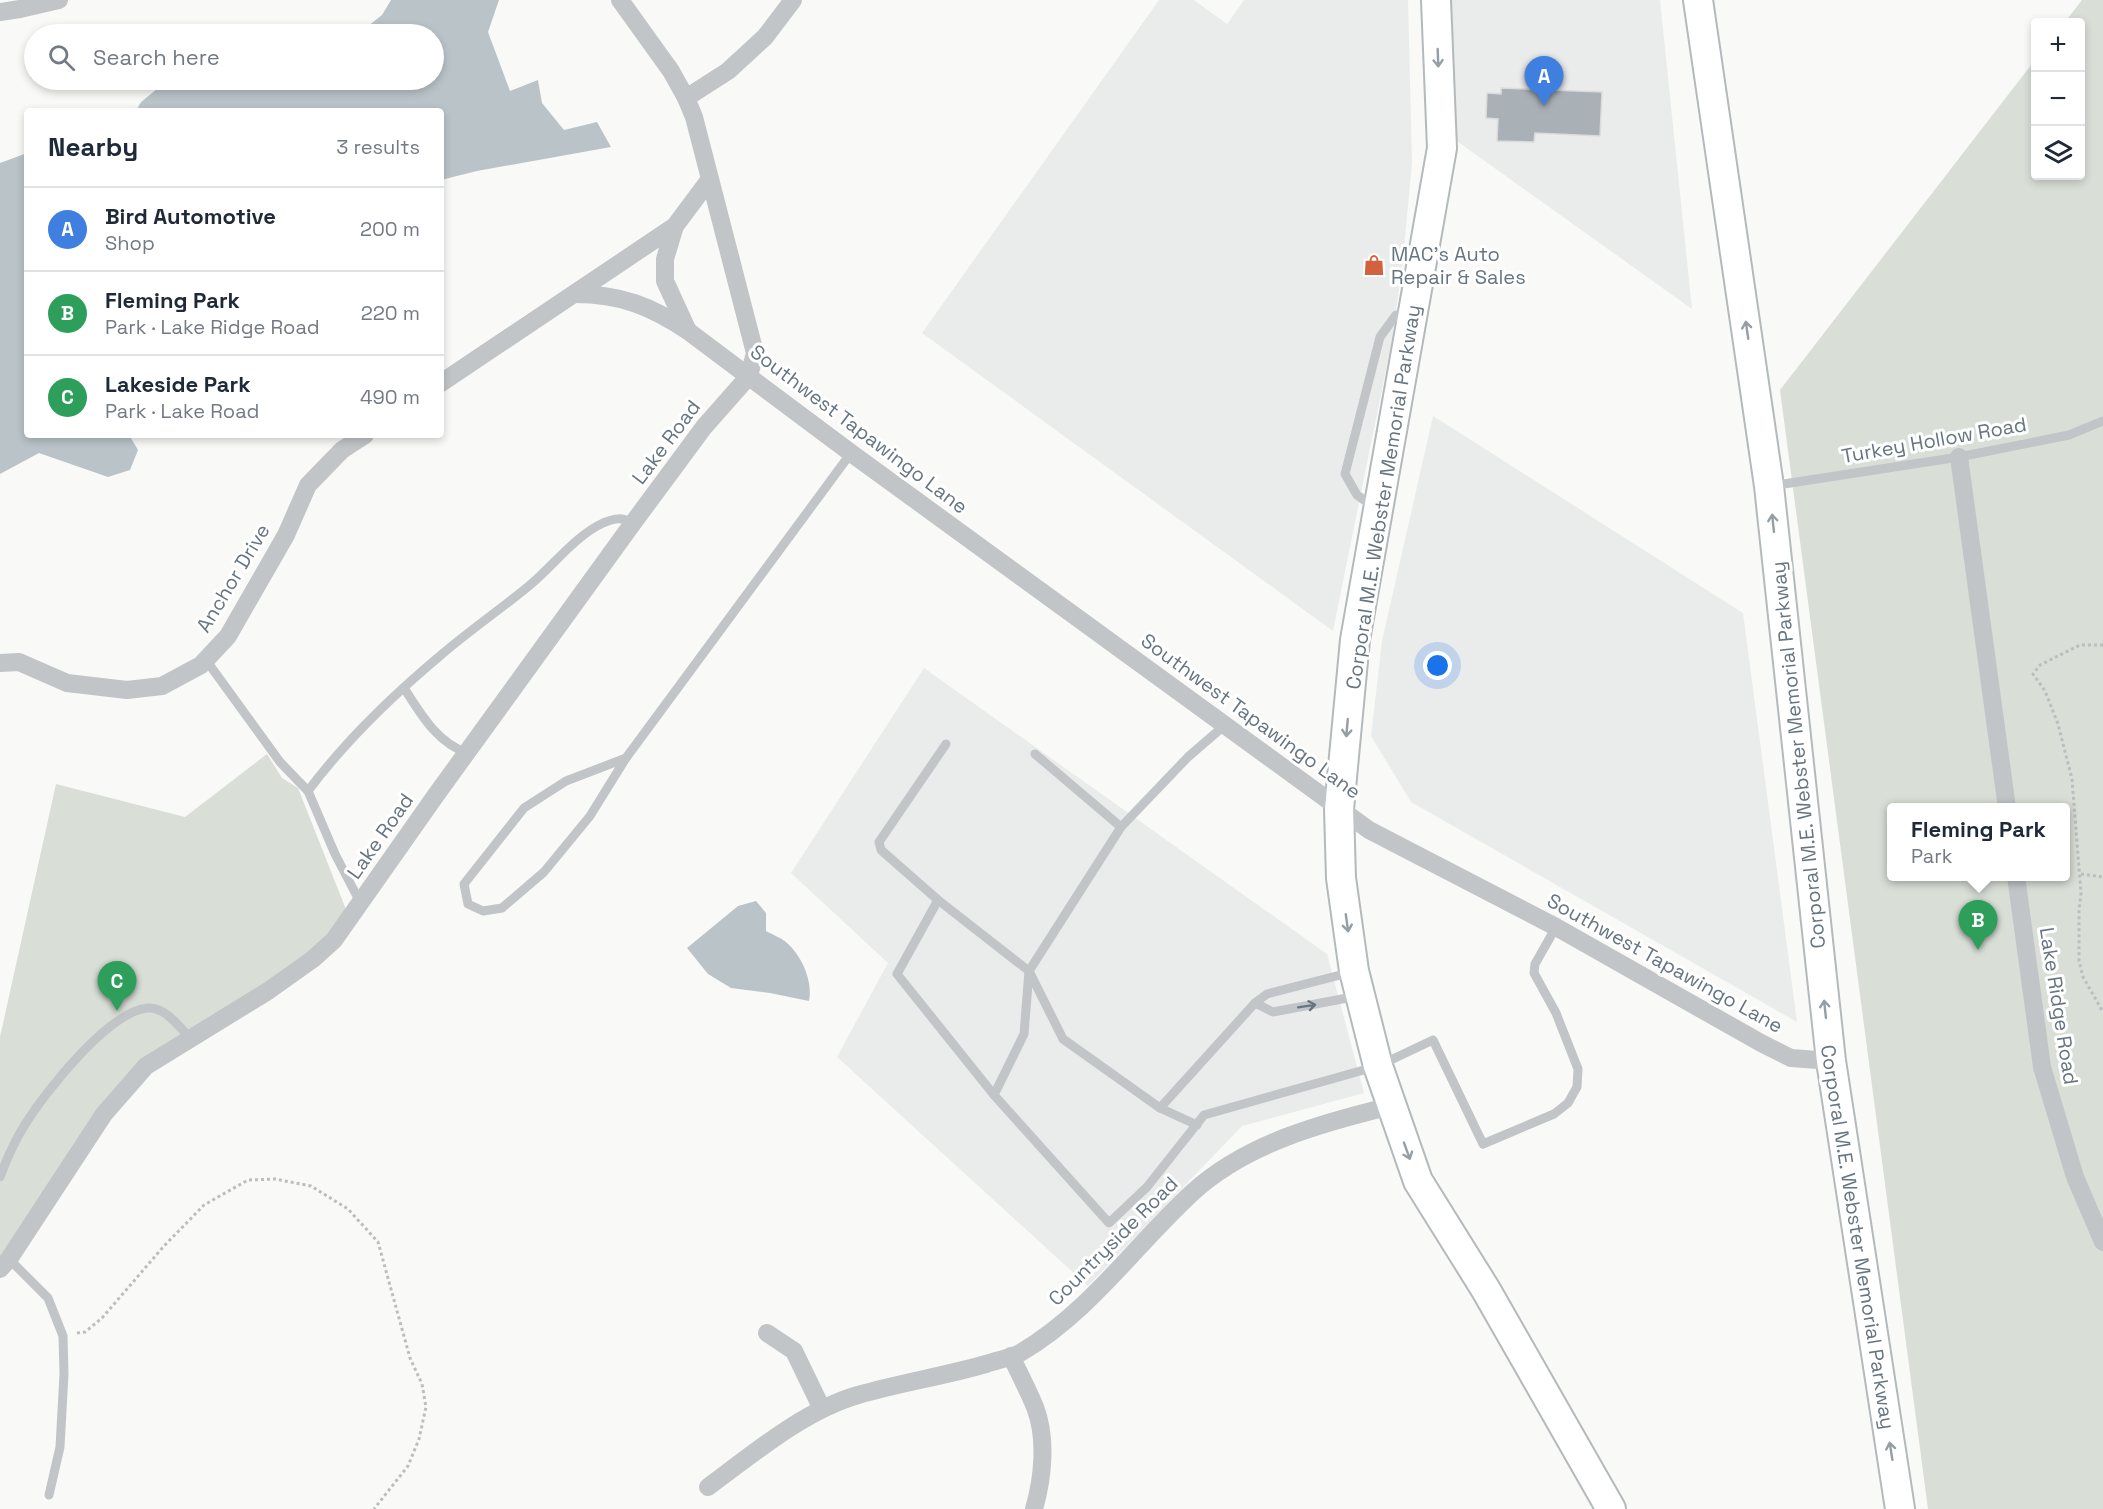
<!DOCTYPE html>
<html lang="en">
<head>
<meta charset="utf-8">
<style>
	:root { --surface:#fff; --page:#f2f2f3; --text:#1f2937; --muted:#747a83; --line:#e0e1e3; --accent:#ea580c }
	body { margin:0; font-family:"Space Grotesk",sans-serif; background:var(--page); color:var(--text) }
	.controls { position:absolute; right:18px; top:18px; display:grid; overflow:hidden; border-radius:6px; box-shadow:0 3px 9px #0003 }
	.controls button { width:54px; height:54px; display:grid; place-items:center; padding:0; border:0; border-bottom:2px solid var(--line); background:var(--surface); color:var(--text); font:30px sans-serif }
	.you { position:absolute; left:1438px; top:666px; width:21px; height:21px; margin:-15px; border:4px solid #fff; border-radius:50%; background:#1a73e8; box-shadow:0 0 0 9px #1a73e833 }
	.badge { display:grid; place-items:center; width:39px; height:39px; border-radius:50%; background:var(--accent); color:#fff; font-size:20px; font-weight:700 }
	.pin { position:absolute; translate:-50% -50px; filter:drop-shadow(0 2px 3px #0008) }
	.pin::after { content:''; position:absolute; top:32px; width:21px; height:18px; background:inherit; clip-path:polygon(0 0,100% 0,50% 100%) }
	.popup { position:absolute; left:1887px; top:803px; width:183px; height:78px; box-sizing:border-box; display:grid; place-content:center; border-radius:6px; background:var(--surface); filter:drop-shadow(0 2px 4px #0005); font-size:20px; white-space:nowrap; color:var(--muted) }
	.popup b { font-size:22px; color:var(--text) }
	.popup::after { content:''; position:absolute; left:50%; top:100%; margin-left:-12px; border:12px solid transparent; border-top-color:var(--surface) }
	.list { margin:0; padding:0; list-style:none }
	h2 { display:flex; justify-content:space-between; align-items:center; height:78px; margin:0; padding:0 24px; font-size:26px }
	h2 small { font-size:20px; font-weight:400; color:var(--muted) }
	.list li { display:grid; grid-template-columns:39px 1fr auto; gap:18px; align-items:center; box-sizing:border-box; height:84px; padding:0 24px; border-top:2px solid var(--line) }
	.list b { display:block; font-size:22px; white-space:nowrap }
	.list p { margin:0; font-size:20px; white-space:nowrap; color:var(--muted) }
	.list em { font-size:20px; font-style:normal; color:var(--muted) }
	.icon { flex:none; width:33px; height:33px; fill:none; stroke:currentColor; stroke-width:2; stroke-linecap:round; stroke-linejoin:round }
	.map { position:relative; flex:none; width:2103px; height:1509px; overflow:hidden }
	.search { position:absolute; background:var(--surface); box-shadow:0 3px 9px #0003; left:24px; top:24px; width:420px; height:66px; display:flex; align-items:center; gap:15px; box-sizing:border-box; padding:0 21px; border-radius:33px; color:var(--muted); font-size:22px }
	.panel { position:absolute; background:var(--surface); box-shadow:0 3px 9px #0003; left:24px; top:108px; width:420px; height:330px; border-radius:6px }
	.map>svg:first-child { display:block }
	.built { fill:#eaebeb }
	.green { fill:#d9ded7; fill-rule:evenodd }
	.water { fill:#bac4c8 }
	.building { fill:#a9b0b6; stroke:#dbdbda; stroke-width:1.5 }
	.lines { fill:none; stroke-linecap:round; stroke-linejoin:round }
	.primary-casing { stroke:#b4b9bc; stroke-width:32 }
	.path { stroke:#bbbec0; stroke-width:3; stroke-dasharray:3 3; stroke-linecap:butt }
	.lane { stroke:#c1c5c8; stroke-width:9 }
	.street { stroke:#c1c5c8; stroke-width:18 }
	.primary { stroke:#fff; stroke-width:28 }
	.oneway { stroke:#949ea5 }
	.oneway2 { stroke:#66757f }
	.labels { text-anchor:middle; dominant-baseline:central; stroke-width:6; stroke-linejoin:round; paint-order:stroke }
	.poi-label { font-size:20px; fill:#66757f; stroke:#fff; text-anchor:start }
	.street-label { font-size:20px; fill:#66757f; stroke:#fff }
</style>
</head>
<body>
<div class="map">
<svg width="2103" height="1509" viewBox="0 0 2103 1509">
	<rect width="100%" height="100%" fill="#f9f9f7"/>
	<g class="built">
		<path d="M1159 0H1194L1227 24 1244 0H1408L1412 163 1402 269 1391 345 1333 631 922 333Z"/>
		<path d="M1449 0H1660L1692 309 1454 139Z"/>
		<path d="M1433 416 1743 613 1797 1022 1411 802 1371 736 1382 641Z"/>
		<path d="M924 668 1327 954 1364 1093 1242 1126 1088 1286 837 1057 888 963 791 873Z"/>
	</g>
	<g class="green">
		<path d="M2082 0H2103V1509H1928L1780 390 2035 60 2036 176H2080V22H2065ZM1891 808H2065V876H1891Z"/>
		<path d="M267 754 282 778 298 788 349 917 334 940 146 1066 0 1269V1037L56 784 185 817Z"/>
	</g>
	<g class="water">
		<path d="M391 0H499L488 32 510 91 538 80 542 103 564 130 597 122 611 147 477 171 441 180V111H136L141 102 157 89 205 80H434V34H358L382 15Z"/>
		<path d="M27 153V435H129L138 450 130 470 108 477 39 453 0 474V163Z"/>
		<path d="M756 901 766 913V931C773 935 782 938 787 943 802 956 813 982 809 1001L770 993 731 988 708 974 687 948 738 906Z"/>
	</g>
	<path class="building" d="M1501 88 1602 92 1600 136 1535 133 1534 142 1497 141 1498 119 1486 118 1487 93 1501 94Z"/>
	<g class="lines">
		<defs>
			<g id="primary">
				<path d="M1436 0 1442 148 1355 640 1339 809 1341 878 1354 971 1378 1066 1418 1181 1486 1290 1611 1509"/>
				<path d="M1698 0 1769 486 1831 1061 1900 1509"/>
			</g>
		</defs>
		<use href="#primary" class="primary-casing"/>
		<g class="path">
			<path d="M2103 645H2080L2040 665 2033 674 2045 691 2058 724 2072 779 2081 893 2079 910V961L2083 977 2103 1012"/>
			<path d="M2081 874 2103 877"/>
			<path d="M77 1333 85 1332 102 1318 164 1246 204 1205 248 1180 275 1179 311 1186 348 1209 378 1242 410 1358 422 1384 426 1407 419 1439 408 1466 374 1509"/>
		</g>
		<g class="lane">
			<path d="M1771 486 1959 457 2069 435 2103 421"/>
			<path d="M1374 507 1357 495 1345 474 1380 337 1396 315H1409"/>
			<path d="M206 660 280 762 308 791"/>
			<path d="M404 688C421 714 436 742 467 753"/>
			<path d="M946 744 879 842 881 850 938 900 1029 971 1121 827"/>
			<path d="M1035 754 1121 827 1188 757 1225 725"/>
			<path d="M626 758 590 816 544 872 502 908 483 911 468 904 464 884 524 808 566 781Z"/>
			<path d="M626 758 851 453"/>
			<path d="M938 900 897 974 994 1095"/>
			<path d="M360 902 335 854 308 791C346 740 392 696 441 655 470 630 501 609 530 585 554 565 575 536 603 523 615 518 622 517 633 523"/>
			<path d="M1029 971 1024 1034 994 1095 1109 1223 1147 1187 1204 1115 1378 1066 1433 1040 1483 1144 1554 1114 1568 1103 1577 1087 1578 1069 1556 1013 1534 973 1535 964 1556 927"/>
			<path d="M1029 971 1063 1039 1160 1108"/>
			<path d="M1255 1003 1273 1012 1358 996"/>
			<path d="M1197 1125 1160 1108 1255 1003 1267 994 1352 972"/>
			<path d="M0 1177C7 1158 15 1140 26 1123 46 1091 109 1011 148 1008 166 1007 180 1028 191 1039"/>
			<path d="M9 1259 48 1298 63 1336 64 1374 60 1447 49 1495"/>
		</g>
		<g class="street">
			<path d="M0 12 20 9 59 0"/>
			<path d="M686 98 728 71 765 37 793 0"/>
			<path d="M675 226 665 259V281L687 329"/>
			<path d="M575 294C620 294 651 306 688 331L851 453 1369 830 1556 927 1761 1043 1791 1058 1831 1061"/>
			<path d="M441 383 675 226 710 179"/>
			<path d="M1959 457 2007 808"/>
			<path d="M0 663 19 662 67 683 127 690 162 686 201 665 228 636 286 535 308 485 342 450 365 435"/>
			<path d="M2016 876 2042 1067 2075 1177 2103 1242"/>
			<path d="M0 1269 9 1259 104 1114 146 1066 268 991 313 959 334 940 436 795 633 523 704 427 749 376 755 353 694 117 686 98 671 71 620 0"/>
			<path d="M767 1333 794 1351 822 1409"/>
			<path d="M1011 1356C1019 1373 1028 1390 1035 1407 1047 1438 1043 1478 1034 1509"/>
			<path d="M708 1487C753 1454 803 1411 858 1395 900 1383 944 1376 986 1364 997 1360 1011 1358 1020 1353 1090 1312 1135 1245 1193 1192 1247 1143 1322 1123 1391 1106"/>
		</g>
		<use href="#primary" class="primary"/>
	</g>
	<defs><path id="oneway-shaft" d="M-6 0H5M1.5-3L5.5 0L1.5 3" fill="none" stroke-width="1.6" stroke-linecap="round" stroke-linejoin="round" transform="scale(1.5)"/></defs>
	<g class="oneway">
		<use href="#oneway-shaft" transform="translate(1438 58) rotate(88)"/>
		<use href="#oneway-shaft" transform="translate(1747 330) rotate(-98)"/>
		<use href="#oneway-shaft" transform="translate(1773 523) rotate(-96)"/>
		<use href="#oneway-shaft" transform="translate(1347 728) rotate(95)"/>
		<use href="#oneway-shaft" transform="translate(1347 923) rotate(82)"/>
		<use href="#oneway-shaft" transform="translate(1825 1009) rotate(-96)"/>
		<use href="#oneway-shaft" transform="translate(1407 1151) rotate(70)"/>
		<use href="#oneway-shaft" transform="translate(1891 1451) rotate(-99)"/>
	</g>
	<use class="oneway2" href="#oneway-shaft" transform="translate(1307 1006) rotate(-9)"/>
	<defs>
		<symbol id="shop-bare" viewBox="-9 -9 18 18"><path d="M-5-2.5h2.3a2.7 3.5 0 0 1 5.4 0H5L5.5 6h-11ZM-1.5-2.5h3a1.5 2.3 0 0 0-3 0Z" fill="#d3603e" stroke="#fff" stroke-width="2.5" paint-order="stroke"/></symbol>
	</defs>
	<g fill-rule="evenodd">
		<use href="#shop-bare" x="1359" y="250" width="30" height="30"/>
	</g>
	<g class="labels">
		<g class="poi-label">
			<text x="1391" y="254">MAC's Auto<tspan x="1391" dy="23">Repair &amp; Sales</tspan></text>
		</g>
		<g class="street-label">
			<text transform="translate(859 429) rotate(37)">Southwest Tapawingo Lane</text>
			<text transform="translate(1934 440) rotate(-10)">Turkey Hollow Road</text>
			<text transform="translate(666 442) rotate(-53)">Lake Road</text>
			<text transform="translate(1383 497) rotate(-81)">Corporal M.E. Webster Memorial Parkway</text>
			<text transform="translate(233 578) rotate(-59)">Anchor Drive</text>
			<text transform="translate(1251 716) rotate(36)">Southwest Tapawingo Lane</text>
			<text transform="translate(1798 755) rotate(-96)">Corporal M.E. Webster Memorial Parkway</text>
			<text transform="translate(380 836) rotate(-55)">Lake Road</text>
			<text transform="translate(1665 963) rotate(29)">Southwest Tapawingo Lane</text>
			<text transform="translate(2059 1006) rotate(81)">Lake Ridge Road</text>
			<text transform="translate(1858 1237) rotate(81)">Corporal M.E. Webster Memorial Parkway</text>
			<text transform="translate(1113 1241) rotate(-45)">Countryside Road</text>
		</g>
	</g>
</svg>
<div class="controls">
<button>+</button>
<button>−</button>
<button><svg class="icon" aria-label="layers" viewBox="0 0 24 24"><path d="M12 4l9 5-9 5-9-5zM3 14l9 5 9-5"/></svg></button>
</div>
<div class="you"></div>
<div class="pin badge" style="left:1544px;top:106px;background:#3f7fe0">A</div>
<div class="pin badge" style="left:1978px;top:950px;background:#2e9e5b">B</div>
<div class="popup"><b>Fleming Park</b>Park</div>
<div class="pin badge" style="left:117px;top:1011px;background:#2e9e5b">C</div>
<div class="search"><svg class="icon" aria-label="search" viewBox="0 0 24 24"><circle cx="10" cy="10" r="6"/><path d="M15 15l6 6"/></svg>Search here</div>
<section class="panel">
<h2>Nearby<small>3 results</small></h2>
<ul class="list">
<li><span class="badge" style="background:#3f7fe0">A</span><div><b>Bird Automotive</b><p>Shop</p></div><em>200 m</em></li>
<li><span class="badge" style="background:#2e9e5b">B</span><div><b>Fleming Park</b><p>Park · Lake Ridge Road</p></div><em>220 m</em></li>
<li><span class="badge" style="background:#2e9e5b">C</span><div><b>Lakeside Park</b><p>Park · Lake Road</p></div><em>490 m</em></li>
</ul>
</section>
</div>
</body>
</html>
